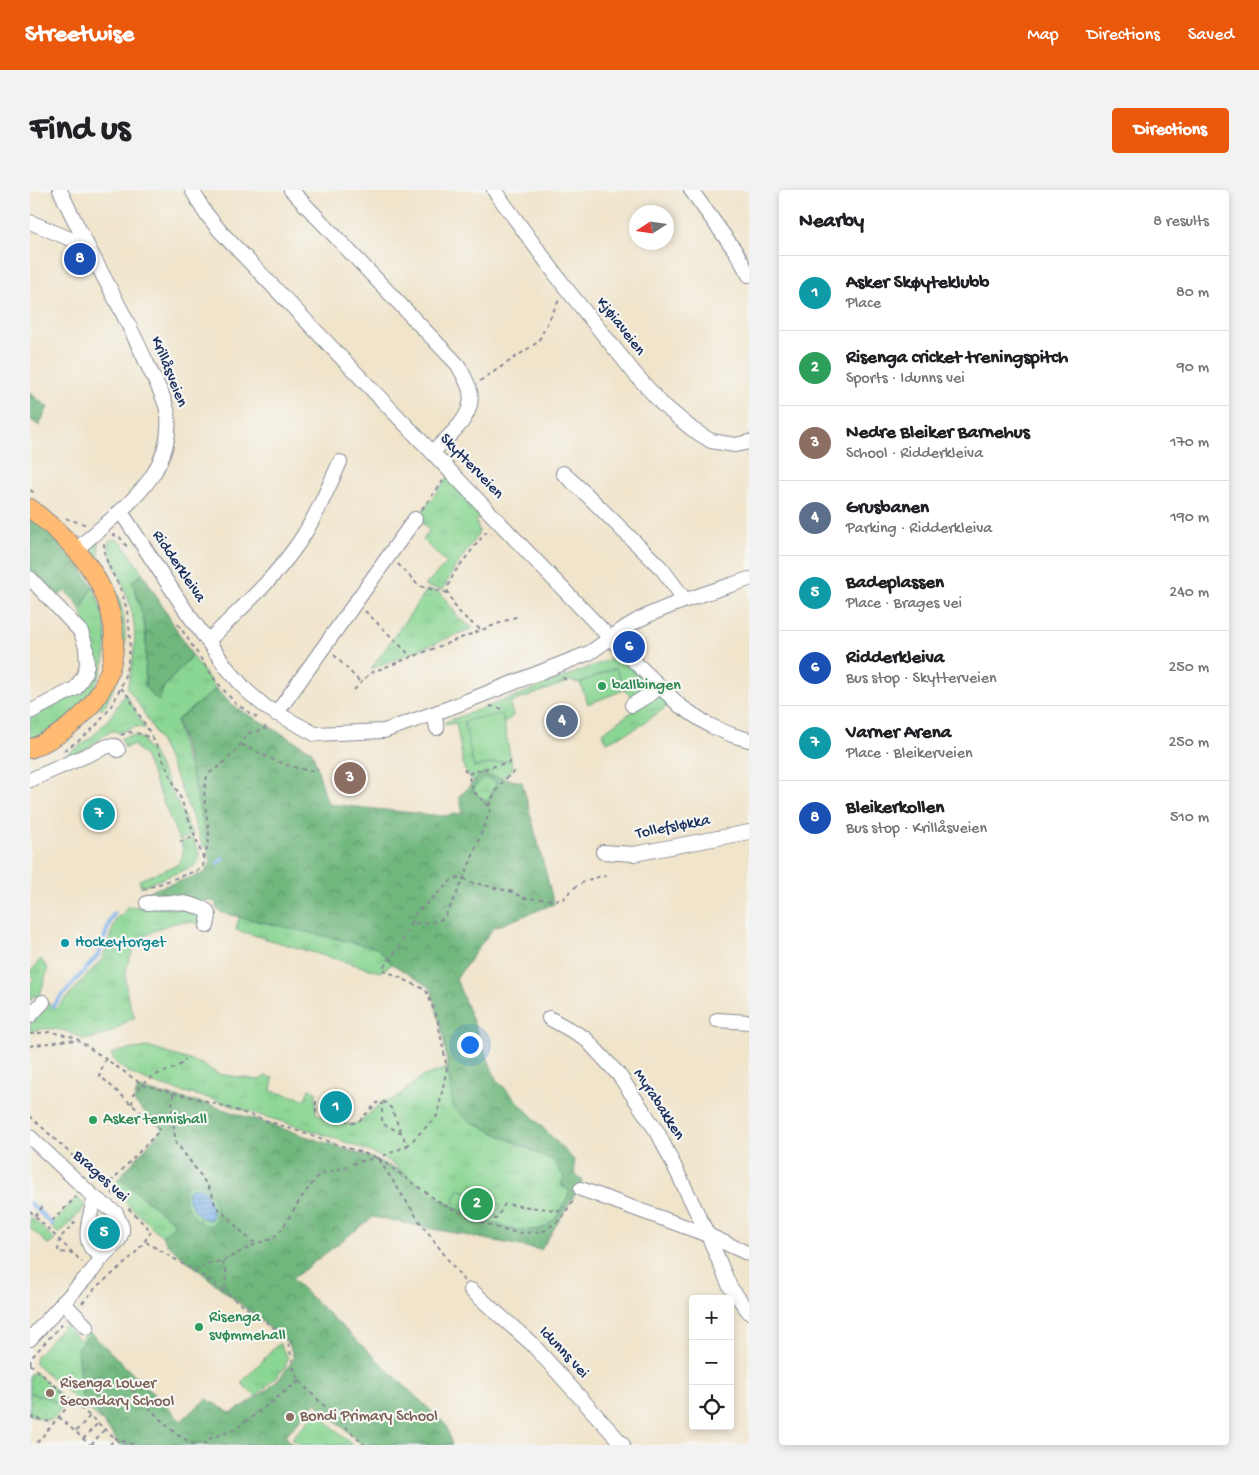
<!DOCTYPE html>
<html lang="en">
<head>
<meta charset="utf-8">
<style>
	:root { --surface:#fff; --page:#f2f2f2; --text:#202124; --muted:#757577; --line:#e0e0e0; --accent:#ea580c }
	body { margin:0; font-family:"Gochi Hand",sans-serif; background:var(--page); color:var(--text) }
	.controls { position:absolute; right:15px; bottom:15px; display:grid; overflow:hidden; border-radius:5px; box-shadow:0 2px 8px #0003 }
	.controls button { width:45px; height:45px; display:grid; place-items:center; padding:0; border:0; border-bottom:1px solid var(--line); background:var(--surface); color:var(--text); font:25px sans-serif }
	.compass { position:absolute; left:599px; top:15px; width:45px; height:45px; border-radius:50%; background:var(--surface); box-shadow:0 2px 8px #0003; rotate:258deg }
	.you { position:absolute; left:439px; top:854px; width:18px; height:18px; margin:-12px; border:4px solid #fff; border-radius:50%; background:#1a73e8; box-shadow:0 0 0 8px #1a73e833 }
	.badge { display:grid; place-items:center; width:32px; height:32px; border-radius:50%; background:var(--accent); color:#fff; font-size:16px; font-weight:700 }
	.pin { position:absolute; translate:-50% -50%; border:2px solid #fff; box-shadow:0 1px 5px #0006 }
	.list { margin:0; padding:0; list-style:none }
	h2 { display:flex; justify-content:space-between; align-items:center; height:65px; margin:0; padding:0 20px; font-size:21px }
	h2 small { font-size:16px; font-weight:400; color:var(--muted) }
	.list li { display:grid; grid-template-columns:32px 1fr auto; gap:15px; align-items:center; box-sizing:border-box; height:75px; padding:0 20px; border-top:1px solid var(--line) }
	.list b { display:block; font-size:19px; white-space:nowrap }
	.list p { margin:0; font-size:16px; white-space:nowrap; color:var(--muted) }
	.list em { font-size:16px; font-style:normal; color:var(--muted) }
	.icon { flex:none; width:28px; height:28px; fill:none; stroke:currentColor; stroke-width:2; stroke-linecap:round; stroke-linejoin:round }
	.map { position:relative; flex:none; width:719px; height:1255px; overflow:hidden; border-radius:5px }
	header { display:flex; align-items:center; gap:30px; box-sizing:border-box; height:70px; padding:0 25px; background:var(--accent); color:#fff }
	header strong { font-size:24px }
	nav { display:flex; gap:28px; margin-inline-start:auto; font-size:18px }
	.intro { display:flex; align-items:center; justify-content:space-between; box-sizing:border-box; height:120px; padding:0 30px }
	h1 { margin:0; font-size:35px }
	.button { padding:12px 22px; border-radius:5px; background:var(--accent); color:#fff; font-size:18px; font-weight:700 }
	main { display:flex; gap:30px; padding:0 30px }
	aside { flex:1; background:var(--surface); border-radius:5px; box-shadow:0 2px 8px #0003 }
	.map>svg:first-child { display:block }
	.grass { fill:url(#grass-tufts); stroke:#528278 }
	.forest { fill:url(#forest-crowns); stroke:#45736e }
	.wetland { fill:url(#wetland-marsh); stroke:#528278 }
	.park { fill:url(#park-dots); stroke:#528278 }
	.garden { fill:#8ad693; stroke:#528278 }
	.water { fill:url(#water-rules); stroke:#4c71a5 }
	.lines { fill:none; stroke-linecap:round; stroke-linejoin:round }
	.stream { stroke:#7db3ec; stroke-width:4 }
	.minor-casing { stroke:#868a94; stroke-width:16 }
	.major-casing { stroke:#868a94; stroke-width:20 }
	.path { stroke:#868a94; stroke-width:2; stroke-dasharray:4 4; stroke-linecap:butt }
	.minor { stroke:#fff; stroke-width:14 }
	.major { stroke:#ffbb71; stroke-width:18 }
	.leisure-dot { fill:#2e9e5b; stroke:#f6f6f2; stroke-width:2 }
	.culture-dot { fill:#0f9aa8; stroke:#f6f6f2; stroke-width:2 }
	.education-dot { fill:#8d6e63; stroke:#f6f6f2; stroke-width:2 }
	.labels { text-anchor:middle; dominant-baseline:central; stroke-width:4.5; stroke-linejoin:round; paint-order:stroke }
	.street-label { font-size:16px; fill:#1b2f5e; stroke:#f6f6f2 }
	.leisure-label { font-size:16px; fill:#27864d; stroke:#f6f6f2; text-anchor:start }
	.culture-label { font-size:16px; fill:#0d838f; stroke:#f6f6f2; text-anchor:start }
	.education-label { font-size:16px; fill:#785e54; stroke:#f6f6f2; text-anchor:start }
</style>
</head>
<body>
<header>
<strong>Streetwise</strong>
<nav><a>Map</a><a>Directions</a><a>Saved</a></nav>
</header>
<div class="intro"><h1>Find us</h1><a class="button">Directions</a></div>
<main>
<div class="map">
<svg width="719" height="1255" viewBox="0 0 719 1255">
	<defs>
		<pattern id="grass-tufts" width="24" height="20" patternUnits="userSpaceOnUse" patternTransform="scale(1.25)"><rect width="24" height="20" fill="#8ad693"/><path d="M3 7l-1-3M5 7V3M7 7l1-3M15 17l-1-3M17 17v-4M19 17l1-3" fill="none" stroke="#76b881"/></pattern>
		<pattern id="forest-crowns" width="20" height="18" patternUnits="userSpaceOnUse" patternTransform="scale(1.25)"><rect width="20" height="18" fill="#6fb77d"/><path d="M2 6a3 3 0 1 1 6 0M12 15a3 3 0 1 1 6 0" fill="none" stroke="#5a956a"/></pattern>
		<pattern id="wetland-marsh" width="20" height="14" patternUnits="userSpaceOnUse" patternTransform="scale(1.25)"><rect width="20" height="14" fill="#8ad693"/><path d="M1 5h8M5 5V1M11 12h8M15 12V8" fill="none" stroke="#76b881"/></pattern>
		<pattern id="park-dots" width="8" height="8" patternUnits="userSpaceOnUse" patternTransform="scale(1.25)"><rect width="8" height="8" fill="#8ad693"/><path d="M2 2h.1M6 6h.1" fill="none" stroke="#76b881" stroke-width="1.8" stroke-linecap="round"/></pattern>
		<pattern id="water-rules" width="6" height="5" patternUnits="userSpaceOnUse" patternTransform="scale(1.25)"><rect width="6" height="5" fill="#7db3ec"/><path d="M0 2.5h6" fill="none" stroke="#6692c2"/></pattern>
	</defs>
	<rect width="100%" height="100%" fill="#f6f6f2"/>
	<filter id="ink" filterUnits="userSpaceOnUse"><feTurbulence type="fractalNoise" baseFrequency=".02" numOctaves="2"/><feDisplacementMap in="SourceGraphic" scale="10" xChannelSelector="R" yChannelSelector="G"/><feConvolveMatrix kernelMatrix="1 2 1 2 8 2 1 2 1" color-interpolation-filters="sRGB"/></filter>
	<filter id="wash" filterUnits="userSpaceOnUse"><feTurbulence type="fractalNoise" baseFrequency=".0096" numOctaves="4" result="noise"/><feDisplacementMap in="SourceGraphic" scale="20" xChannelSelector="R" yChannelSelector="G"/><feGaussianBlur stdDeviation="1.12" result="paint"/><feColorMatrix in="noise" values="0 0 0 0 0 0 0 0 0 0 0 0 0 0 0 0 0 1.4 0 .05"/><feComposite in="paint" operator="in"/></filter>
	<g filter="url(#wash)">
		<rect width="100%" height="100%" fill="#f0e4ca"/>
		<g class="grass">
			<path d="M418 287 455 328 448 329 446 331 449 341 448 345 424 379 413 400 394 396 417 373 393 350 399 341C394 335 391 331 391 323Z"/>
			<path d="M85 349 89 350 93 354 113 384 102 391C119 423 116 462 115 497L128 511 134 497 162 465 186 499 147 530V535L156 572 163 575 188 661 173 656C154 605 131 542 97 498 107 457 109 435 93 395 87 378 78 370 79 351Z"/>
			<path d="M67 352 69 354C67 376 79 384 87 403 100 437 97 472 81 504 78 509 76 516 72 520L69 517 86 481 63 366V360Z"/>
			<path d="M63 396C80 436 84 474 55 510 51 514 47 521 43 524 30 535 14 543 0 552V528L48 502 64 471 63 453 51 421Z"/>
			<path d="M397 400 411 403 429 428 443 438 341 479Z"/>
			<path d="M588 466 597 470 621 496 602 507 594 500 585 478 550 493 540 491 480 513 483 526 474 533 472 524 444 577 481 570 483 579 471 588 451 584 443 591 434 579 426 533 416 535 415 532 491 504Z"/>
			<path d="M95 503 115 538 104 537 89 543 86 541H81L56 559 0 585V582C46 561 70 549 95 503Z"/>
			<path d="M626 505 634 506 642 513 605 539 577 552 572 543Z"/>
			<path d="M103 545 113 549 118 560 121 559 163 645 149 650 114 565 106 558 104 554 95 558 91 548Z"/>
			<path d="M163 648 170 666 166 675 111 697 109 690 147 675C154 668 154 662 151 653Z"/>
			<path d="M115 716 172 721V733C164 733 153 731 145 733 97 744 85 786 105 827L76 845 54 850C36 839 20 836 0 841V833L19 813 26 819 73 768 86 728 93 724 97 717Z"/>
			<path d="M209 727 347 757 362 774 350 782 206 740Z"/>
			<path d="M11 769 18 779 9 808 5 805 0 811V794L4 789 0 785V782Z"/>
			<path d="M118 857 172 874 188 884 229 890 236 886 243 888 241 901 275 909 279 899 286 901V924L322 935 330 932 353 911 363 910 392 887 417 878V883L438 930 524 971 530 978 540 1001C535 1014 528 1030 515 1037 486 1052 410 1013 387 994 374 983 362 971 347 965 306 946 257 934 214 920 202 916 190 911 178 908 156 902 88 889 81 864L90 861Z"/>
			<path d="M89 988 146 1034 132 1046 81 999Z"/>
			<path d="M47 1007 56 1016 29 1044 20 1036Z"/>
			<path d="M0 1026 25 1050 19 1055 0 1038Z"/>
			<path d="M43 1126 45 1129 37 1138 50 1150 59 1141 61 1143 47 1158 52 1207 67 1223 71 1231 5 1173 6 1166Z"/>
			<path d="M249 1153 258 1168 255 1178 226 1207 211 1193Z"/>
			<path d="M3 1183 7 1184 32 1206 34 1211 33 1217C24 1209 12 1206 0 1203V1185Z"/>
		</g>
		<g class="forest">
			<path d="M0 202 6 208 18 217 9 236 0 229Z"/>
			<path d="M0 324 47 372 63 396 51 421 46 412 35 401 26 408 0 381Z"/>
			<path d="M113 384 162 465 134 497 128 511 115 497 116 446 112 423 102 391Z"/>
			<path d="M186 499 205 517 282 561 298 614 413 626 433 623 429 606 434 602 451 584 492 592 524 714 463 738 426 789 466 889 544 970 545 984 553 991 511 1060 343 1027 262 1089 416 1235 422 1255H332L286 1213 255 1246 263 1255H89L67 1223 52 1207 47 1158 61 1143 151 1231 176 1209 201 1223C229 1207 247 1196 264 1168L259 1154 138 1055 132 1046 146 1034 89 988 132 939 104 912 106 903 109 899 174 913 342 968 375 983 387 994 409 1009 437 1023 477 1038 488 1040H509L517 1036 528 1026 540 1001 531 996 534 987 524 971 438 930 423 917 413 845 401 798 362 774 347 758 192 723 186 718V712L176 710 175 714 116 710 113 703 175 683 180 673 167 605 147 530Z"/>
		</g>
		<g class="wetland">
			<path d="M453 588 467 591 458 611 449 607 443 599Z"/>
			<path d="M170 992C183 1000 188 1018 185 1033L178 1036C164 1032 154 1015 153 1002L158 994Z"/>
		</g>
		<path class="park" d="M0 1203C12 1206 24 1209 33 1217L21 1231 0 1225Z"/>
		<g class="garden">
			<path d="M586 478 594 500 558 514 550 493Z"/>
			<path d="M472 524 481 570 444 577 434 531Z"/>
			<path d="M429 999 471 1015 466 1028 424 1012Z"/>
			<path d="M287 1222 322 1255H323H270L262 1248Z"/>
		</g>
		<path class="water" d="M161 998H172C179 1005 183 1019 182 1028L179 1030C168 1029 159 1014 157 1004Z"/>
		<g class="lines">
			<g class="stream">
				<path d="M188 673 193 668"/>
				<path d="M23 816 69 764 81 728 85 723"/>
				<path d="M0 1013 22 1034"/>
			</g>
		</g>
	</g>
	<g filter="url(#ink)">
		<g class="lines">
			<defs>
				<g id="minor">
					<path d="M30 0C57 60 92 116 118 176 125 191 136 209 138 225 140 245 134 266 124 283 104 314 73 335 46 360"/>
					<path d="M162 0 174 21 190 41 581 449 640 506 650 516 679 535 702 545 719 550"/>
					<path d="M261 0 428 175C432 182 436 190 439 197 448 225 420 244 403 262"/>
					<path d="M464 0 535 97 606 185 632 214 662 239 681 251 705 255 719 252"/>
					<path d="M661 0 706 62 719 85"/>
					<path d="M0 32 57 56"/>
					<path d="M533 283 557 305 632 379 655 410"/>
					<path d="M91 322 156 421 197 478 217 501 237 518 285 544 354 541 419 518 559 463C576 452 592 438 610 429 645 412 683 401 719 389"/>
					<path d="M0 388 51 442 56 457 57 475 54 485 46 498 0 522"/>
					<path d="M178 451C208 421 240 393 265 358 284 332 296 302 310 272"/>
					<path d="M602 515 622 503 630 496"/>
					<path d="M246 524 385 329"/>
					<path d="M404 524 407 538"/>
					<path d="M0 590 78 556H85L88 560"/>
					<path d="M573 662 604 664 719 642"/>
					<path d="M117 713C139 712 159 710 177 721L179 726 177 736"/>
					<path d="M0 826 13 812"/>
					<path d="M519 828 555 848 589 885 628 943 678 1045 700 1097 719 1122"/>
					<path d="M687 830 719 832"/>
					<path d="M0 947 65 1008 86 1023 92 1037V1042L88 1052 74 1065 62 1081 0 1149"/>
					<path d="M551 999 678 1045 719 1064"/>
					<path d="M65 1008C60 1025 47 1061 74 1065"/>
					<path d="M441 1100 502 1154 593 1255"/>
					<path d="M33 1112 57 1137"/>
				</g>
				<path id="major" d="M0 318C27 340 56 365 71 397 105 469 69 530 0 559"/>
			</defs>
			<use href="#minor" class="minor-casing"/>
			<use href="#major" class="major-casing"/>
			<g class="path">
				<path d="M450 191 508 152 529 110"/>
				<path d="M0 300 5 303"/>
				<path d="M392 319 413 291"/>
				<path d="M36 328C42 332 51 331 57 336"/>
				<path d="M82 345 89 346 97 357"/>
				<path d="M368 374 389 396 418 403"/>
				<path d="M335 421 382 467"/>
				<path d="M148 434 185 490 206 514 228 528"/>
				<path d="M450 439C433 427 424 420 417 399L424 383 456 342 462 344"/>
				<path d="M304 465 330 492"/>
				<path d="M533 487 537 492"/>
				<path d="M91 498 98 506 123 548"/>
				<path d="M324 500 340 483 488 426"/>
				<path d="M460 516 473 519"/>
				<path d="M91 545 99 542 112 544 124 550 151 609 174 670 173 676 168 680 112 700"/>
				<path d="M212 555C233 564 265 583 288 580"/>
				<path d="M34 560C91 528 112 467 93 406 86 385 74 376 74 352"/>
				<path d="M434 579 438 585"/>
				<path d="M459 616C465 600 472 590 487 580"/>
				<path d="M150 652 164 646"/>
				<path d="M174 669C176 661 179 653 179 645 178 626 170 603 178 584 195 573 208 561 218 543L233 540 238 534"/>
				<path d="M381 733 385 724 423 689 430 687 440 692 483 702 493 708 533 710C542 696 559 687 576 686"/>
				<path d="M0 844 21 842 44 847 113 895 184 913 348 968 412 1014 450 1032 477 1041 493 1043 514 1041 531 1029 544 1009"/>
				<path d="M0 856 37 850 47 851"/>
				<path d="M143 903 142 924 146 954 151 959 171 986 182 1003 185 1015 221 1051 227 1053"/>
				<path d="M286 911V922L323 933 329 931 348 912"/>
				<path d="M353 911 361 918 371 942"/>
				<path d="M102 914 103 905C109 898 115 890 124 886 133 881 150 879 155 869"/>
				<path d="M0 926 86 1006"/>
				<path d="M377 956 407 926 417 878 407 828 396 800 352 779 369 757 381 733C390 733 404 733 412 729 423 721 454 636 461 618L444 602 438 585 442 582 484 571"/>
				<path d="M349 970 390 1032 434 1091"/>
				<path d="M75 998 130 940 69 885 76 868"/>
				<path d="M0 1021 52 1072"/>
				<path d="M5 1026 13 1016"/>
				<path d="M448 1029 460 1028 466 1029 475 1014 533 1021"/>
				<path d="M22 1031 46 1007"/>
				<path d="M116 1052 173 1086 255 1146C262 1160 261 1176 269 1191L334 1255"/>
				<path d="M43 1063 28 1062 29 1049 46 1031"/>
				<path d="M192 1072 196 1079 195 1104"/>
				<path d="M164 1082 179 1073 192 1071 228 1053 242 1049 252 1039 271 1008 288 986 335 970 348 968 377 956 372 943 353 934 352 929V913"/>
				<path d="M52 1113C59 1107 64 1098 71 1093 89 1079 110 1062 121 1041L98 1018"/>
				<path d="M0 1174 2 1167 35 1131"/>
				<path d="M0 1174 38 1207 39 1215 5 1255"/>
				<path d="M96 1194 135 1234 149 1246 166 1255"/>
				<path d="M38 1207 93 1255"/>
				<path d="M0 1227 24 1233"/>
				<path d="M29 1227 60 1255"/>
				<path d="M46 1241 60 1226"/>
				<path d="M53 1249 68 1233"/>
				<path d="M61 1255 75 1239"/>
				<path d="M80 1255 85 1248 105 1255"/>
				<path d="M173 1255 181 1248 206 1239 269 1191"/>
			</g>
			<use href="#minor" class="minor"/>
			<use href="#major" class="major"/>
		</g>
	</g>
	<g class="leisure-dot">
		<circle cx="572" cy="496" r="5"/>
		<circle cx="63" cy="930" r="5"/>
		<circle cx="169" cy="1137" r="5"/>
	</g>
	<circle class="culture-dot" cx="35" cy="753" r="5"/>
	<g class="education-dot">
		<circle cx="20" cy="1203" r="5"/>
		<circle cx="260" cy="1227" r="5"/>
	</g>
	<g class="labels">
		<g class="street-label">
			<text transform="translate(590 137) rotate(52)">Kjøiaveien</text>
			<text transform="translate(138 182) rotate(68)">Krillåsveien</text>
			<text transform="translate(441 277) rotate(46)">Skytterveien</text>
			<text transform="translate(148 377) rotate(56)">Ridderkleiva</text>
			<text transform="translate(643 638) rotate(-11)">Tollefsløkka</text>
			<text transform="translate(628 915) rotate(57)">Myrabakken</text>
			<text transform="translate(70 987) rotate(42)">Brages vei</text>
			<text transform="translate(533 1163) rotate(47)">Idunns vei</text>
		</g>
		<g class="leisure-label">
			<text x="582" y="496">ballbingen</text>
			<text x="73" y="930">Asker tennishall</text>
			<text x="179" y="1128">Risenga<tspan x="179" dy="18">svømmehall</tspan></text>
		</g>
		<g class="culture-label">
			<text x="45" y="753">Hockeytorget</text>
		</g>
		<g class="education-label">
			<text x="30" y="1194">Risenga Lower<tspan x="30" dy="18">Secondary School</tspan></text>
			<text x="270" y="1227">Bondi Primary School</text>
		</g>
	</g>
</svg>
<div class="controls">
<button>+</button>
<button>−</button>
<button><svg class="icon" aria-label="locate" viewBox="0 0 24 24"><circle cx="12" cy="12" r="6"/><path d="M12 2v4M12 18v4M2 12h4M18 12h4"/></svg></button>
</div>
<svg class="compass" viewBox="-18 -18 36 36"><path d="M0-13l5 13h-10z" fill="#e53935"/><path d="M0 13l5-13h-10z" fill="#757577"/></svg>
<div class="you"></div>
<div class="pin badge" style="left:306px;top:917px;background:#0f9aa8">1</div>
<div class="pin badge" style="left:447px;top:1014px;background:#2e9e5b">2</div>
<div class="pin badge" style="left:320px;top:588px;background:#8d6e63">3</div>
<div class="pin badge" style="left:532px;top:531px;background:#5c6f8a">4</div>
<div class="pin badge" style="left:74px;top:1043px;background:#0f9aa8">5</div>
<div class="pin badge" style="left:599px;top:457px;background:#1a4fb4">6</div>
<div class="pin badge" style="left:69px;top:624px;background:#0f9aa8">7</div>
<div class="pin badge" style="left:50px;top:69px;background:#1a4fb4">8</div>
</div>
<aside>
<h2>Nearby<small>8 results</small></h2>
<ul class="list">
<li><span class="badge" style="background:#0f9aa8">1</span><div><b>Asker Skøyteklubb</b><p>Place</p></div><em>80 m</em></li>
<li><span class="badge" style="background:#2e9e5b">2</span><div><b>Risenga cricket treningspitch</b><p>Sports · Idunns vei</p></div><em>90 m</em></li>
<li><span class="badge" style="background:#8d6e63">3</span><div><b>Nedre Bleiker Barnehus</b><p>School · Ridderkleiva</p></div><em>170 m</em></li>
<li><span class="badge" style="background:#5c6f8a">4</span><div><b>Grusbanen</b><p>Parking · Ridderkleiva</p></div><em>190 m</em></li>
<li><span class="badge" style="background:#0f9aa8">5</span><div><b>Badeplassen</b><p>Place · Brages vei</p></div><em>240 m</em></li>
<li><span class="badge" style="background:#1a4fb4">6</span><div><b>Ridderkleiva</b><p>Bus stop · Skytterveien</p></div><em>250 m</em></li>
<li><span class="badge" style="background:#0f9aa8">7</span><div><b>Varner Arena</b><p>Place · Bleikerveien</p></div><em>250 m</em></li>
<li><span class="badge" style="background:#1a4fb4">8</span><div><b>Bleikerkollen</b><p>Bus stop · Krillåsveien</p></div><em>510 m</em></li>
</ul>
</aside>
</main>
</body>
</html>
